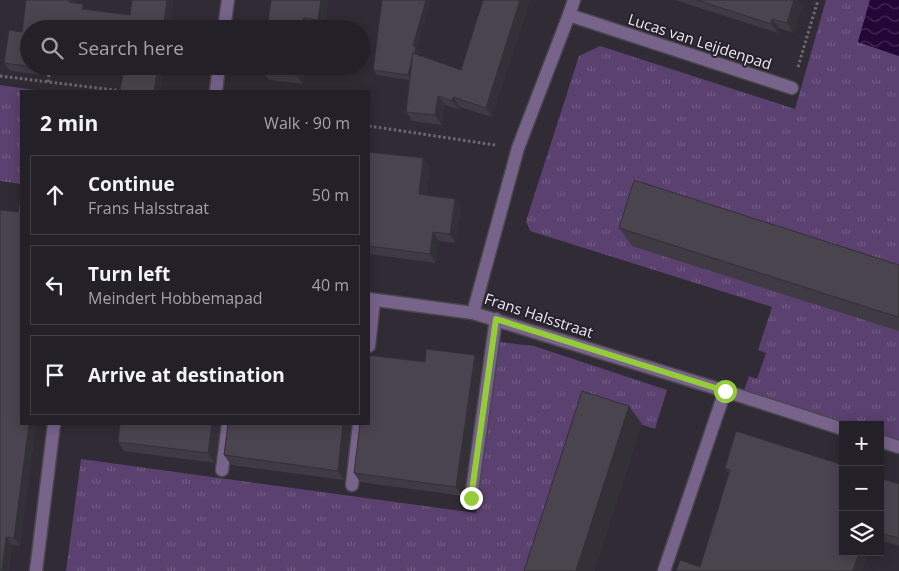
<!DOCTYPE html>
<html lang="en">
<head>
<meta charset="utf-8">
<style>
	:root { --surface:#242027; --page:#302d33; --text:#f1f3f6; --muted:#a3a3a7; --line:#413e44 }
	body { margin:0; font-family:"Open Sans",sans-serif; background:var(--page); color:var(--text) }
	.controls { position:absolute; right:15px; bottom:15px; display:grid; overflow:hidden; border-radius:0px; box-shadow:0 2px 12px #0003 }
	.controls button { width:45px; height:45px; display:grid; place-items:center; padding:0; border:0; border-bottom:1px solid var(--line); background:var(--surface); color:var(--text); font:25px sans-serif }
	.stop { position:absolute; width:15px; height:15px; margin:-11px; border:4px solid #95cc3a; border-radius:50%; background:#fff }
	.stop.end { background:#95cc3a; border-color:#fff; box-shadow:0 1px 5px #0008 }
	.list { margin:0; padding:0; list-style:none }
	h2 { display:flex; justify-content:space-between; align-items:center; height:65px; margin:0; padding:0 20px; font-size:21px }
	h2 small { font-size:16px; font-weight:400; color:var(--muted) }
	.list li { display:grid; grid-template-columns:32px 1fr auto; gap:15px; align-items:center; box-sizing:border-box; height:80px; margin:0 10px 10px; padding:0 10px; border:1px solid var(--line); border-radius:0px }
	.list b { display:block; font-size:19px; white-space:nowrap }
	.list p { margin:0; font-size:16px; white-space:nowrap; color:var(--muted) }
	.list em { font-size:16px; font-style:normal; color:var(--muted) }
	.icon { flex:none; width:28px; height:28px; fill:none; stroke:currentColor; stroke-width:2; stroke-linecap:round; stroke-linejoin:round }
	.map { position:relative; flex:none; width:899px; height:571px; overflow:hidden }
	.search { position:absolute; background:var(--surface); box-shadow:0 2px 12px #0003; left:20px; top:20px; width:350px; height:55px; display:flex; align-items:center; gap:12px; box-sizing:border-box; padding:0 18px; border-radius:28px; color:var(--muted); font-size:19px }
	.panel { position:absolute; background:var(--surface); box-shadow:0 2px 12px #0003; left:20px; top:90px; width:350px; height:335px; border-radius:0px }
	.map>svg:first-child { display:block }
	.grass { fill:url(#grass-tufts) }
	.water { fill:url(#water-waves) }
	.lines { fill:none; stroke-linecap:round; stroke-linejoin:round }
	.minor-casing { stroke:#4a464e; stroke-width:15 }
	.path { stroke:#6e6971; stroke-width:3; stroke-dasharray:2.5 2.5; stroke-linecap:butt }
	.minor { stroke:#78638b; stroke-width:12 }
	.wall { fill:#3f3a43 }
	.shaded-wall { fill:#333037 }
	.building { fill:#49444e; stroke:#333037 }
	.route { stroke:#95cc3a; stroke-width:6 }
	.labels { text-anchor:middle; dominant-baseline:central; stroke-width:4; stroke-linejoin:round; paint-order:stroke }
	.street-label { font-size:15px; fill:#ede9f0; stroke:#26212a }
</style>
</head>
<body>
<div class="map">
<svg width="899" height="571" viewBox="0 0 899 571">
	<defs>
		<pattern id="grass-tufts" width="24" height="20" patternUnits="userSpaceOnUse" patternTransform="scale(1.25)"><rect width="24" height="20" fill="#5a416f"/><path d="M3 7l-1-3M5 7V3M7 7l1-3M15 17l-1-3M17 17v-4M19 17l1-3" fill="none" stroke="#725c84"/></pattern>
		<pattern id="water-waves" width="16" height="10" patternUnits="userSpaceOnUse" patternTransform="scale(1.25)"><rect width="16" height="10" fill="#230736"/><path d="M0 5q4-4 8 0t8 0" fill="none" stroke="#432b53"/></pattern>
	</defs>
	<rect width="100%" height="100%" fill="#302b34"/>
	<g class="grass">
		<path d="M826 0H870L858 42 899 56V445L880 439V425H843L743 394 749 376 757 379 766 353 758 350 772 307 530 231 526 221 579 56 600 46 795 109Z"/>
		<path d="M0 85 42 91H21V184L0 181Z"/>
		<path d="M500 342 534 346 667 390 655 429 595 409 542 571H66L81 459 476 513Z"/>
	</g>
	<path class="water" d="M870 0H899V56L858 42Z"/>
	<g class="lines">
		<defs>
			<g id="minor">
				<path d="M574 0 569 15 518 148 473 313 725 391 664 571"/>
				<path d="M569 15 792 88"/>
				<path d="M224 29 228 0"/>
				<path d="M216 91 219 66"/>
				<path d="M369 299 473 313"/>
				<path d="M369 346 374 300"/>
				<path d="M725 391 843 429"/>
				<path d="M880 441 899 447"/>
				<path d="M222 470 228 424"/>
				<path d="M352 485 359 424"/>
				<path d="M471 498 496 319"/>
				<path d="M36 571 54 424"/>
			</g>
		</defs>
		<use href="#minor" class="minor-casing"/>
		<g class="path">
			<path d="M798 67 818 0"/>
			<path d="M0 76 122 91"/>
			<path d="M48 82 50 66"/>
			<path d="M369 126 495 145"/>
		</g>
		<use href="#minor" class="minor"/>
	</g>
	<g class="wall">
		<path d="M26 0H75V3L87 10 130 15 132 0H173L170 29H29L41 66 40 75 10 71 4 63 22 32Z"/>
		<path d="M271 0H327L328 2 325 29H267Z"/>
		<path d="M483 0H530L492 117 460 107 459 110 445 105 442 125 412 121 406 112 409 80 377 75 373 70 417 49 420 52 419 55 461 70Z"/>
		<path d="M675 0H798L802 6 793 33 779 28 778 33Z"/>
		<path d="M262 66H306L303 84 269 80 262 70Z"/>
		<path d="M369 152 423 158 430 168 426 195 455 199 461 208 456 243 439 241 436 263 369 254Z"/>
		<path d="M619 228 899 265V331L632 246Z"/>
		<path d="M475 355 481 365 463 496 360 482 354 473 425 362Z"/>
		<path d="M21 424H36L20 546 12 545 9 571H0Z"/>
		<path d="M120 424H220L215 463 124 451 118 442Z"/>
		<path d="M228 424H351L344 480 231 465 224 455Z"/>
		<path d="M736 431 843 552H868L862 571 700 567 729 474 725 468Z"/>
		<path d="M880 478 899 484V546L880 540Z"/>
	</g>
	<g class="shaded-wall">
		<path d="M69 0H75L74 10 69 2Z"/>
		<path d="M167 0H173L170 29H163Z"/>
		<path d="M321 0H327L328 2 325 29H324L318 20Z"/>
		<path d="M426 0H431L417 49 420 52 411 81 408 75 413 46Z"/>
		<path d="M520 0H530L492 117 486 108Z"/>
		<path d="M794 0H798L802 6 793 33 787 23Z"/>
		<path d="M83 4 88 12 82 9Z"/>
		<path d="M304 18 311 28V29H302Z"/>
		<path d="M772 19 779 28 778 33 771 24Z"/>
		<path d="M34 66H41L40 75 34 67Z"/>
		<path d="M158 66H164L161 91H154Z"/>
		<path d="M297 66H306L303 84 296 75Z"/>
		<path d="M438 96 445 105 442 125 435 115Z"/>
		<path d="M453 97 460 107 459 110 452 101Z"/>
		<path d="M423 158 430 168 425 203 419 194Z"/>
		<path d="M455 199 461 208 456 243 450 234Z"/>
		<path d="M433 232 439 241 436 263 430 254Z"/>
		<path d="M475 355 481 365 463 496 456 487Z"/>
		<path d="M629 406 642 424 595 571H576Z"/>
		<path d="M29 424H36L20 546 14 538Z"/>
		<path d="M212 424H220L215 463 208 453Z"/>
		<path d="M343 424H351L344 480 338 471Z"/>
		<path d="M6 537 12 545 9 571H2Z"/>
		<path d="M859 552H868L862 571H853Z"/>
	</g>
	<g class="building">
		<path d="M26 0H69V2L83 4 82 9 130 15 132 0H167L163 29H29V66H34V67L4 63 9 30 22 32Z"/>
		<path d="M271 0H321L318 20 304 18 302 29H267Z"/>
		<path d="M382 0H426L413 46 416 47 414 54 413 53 411 63 408 75 373 70Z"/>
		<path d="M483 0H520L486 108 453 97 452 101 438 96 435 115 406 112 413 53 461 70Z"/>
		<path d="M697 0H794L787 23 772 19 771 24Z"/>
		<path d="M116 66H158L154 91H120L123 75Z"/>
		<path d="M262 66H297L296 75 262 70Z"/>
		<path d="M369 152 423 158 419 194 455 199 450 234 433 232 430 254 369 246Z"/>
		<path d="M634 180 899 265V313L898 317 619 228Z"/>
		<path d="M21 193V424H29L14 538 6 537 2 571H0V210L18 212Z"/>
		<path d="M426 349 475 355 456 487 354 473 360 424H369V355L425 362Z"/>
		<path d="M582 391 629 406 576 571H524Z"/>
		<path d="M120 424H212L208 453 118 442Z"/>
		<path d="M228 424H343L338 471 224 455Z"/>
		<path d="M736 431 843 465V552H859L853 571H676L680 560 700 567 730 470 725 468Z"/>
		<path d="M880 478 899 484V538L880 533Z"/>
	</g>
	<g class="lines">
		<path class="route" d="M471 498 496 319 725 391"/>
	</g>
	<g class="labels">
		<g class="street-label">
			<text transform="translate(700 41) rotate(18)">Lucas van Leijdenpad</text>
			<text transform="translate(539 315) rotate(18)">Frans Halsstraat</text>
		</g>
	</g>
</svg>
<div class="controls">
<button>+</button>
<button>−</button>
<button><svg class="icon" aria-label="layers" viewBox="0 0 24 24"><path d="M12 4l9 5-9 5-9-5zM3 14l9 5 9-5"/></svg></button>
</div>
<div class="stop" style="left:725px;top:391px"></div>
<div class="stop end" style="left:471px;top:498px"></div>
<div class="search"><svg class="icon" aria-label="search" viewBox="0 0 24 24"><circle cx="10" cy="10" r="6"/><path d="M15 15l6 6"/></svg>Search here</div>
<section class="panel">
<h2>2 min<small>Walk · 90 m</small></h2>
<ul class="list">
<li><svg class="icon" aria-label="ahead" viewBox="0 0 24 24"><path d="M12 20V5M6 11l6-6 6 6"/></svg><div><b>Continue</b><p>Frans Halsstraat</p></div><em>50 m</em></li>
<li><svg class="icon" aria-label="left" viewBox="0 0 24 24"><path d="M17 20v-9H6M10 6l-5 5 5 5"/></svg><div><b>Turn left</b><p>Meindert Hobbemapad</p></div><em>40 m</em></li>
<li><svg class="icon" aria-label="arrive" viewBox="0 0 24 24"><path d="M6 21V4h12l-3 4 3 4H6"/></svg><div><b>Arrive at destination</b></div></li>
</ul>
</section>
</div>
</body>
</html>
